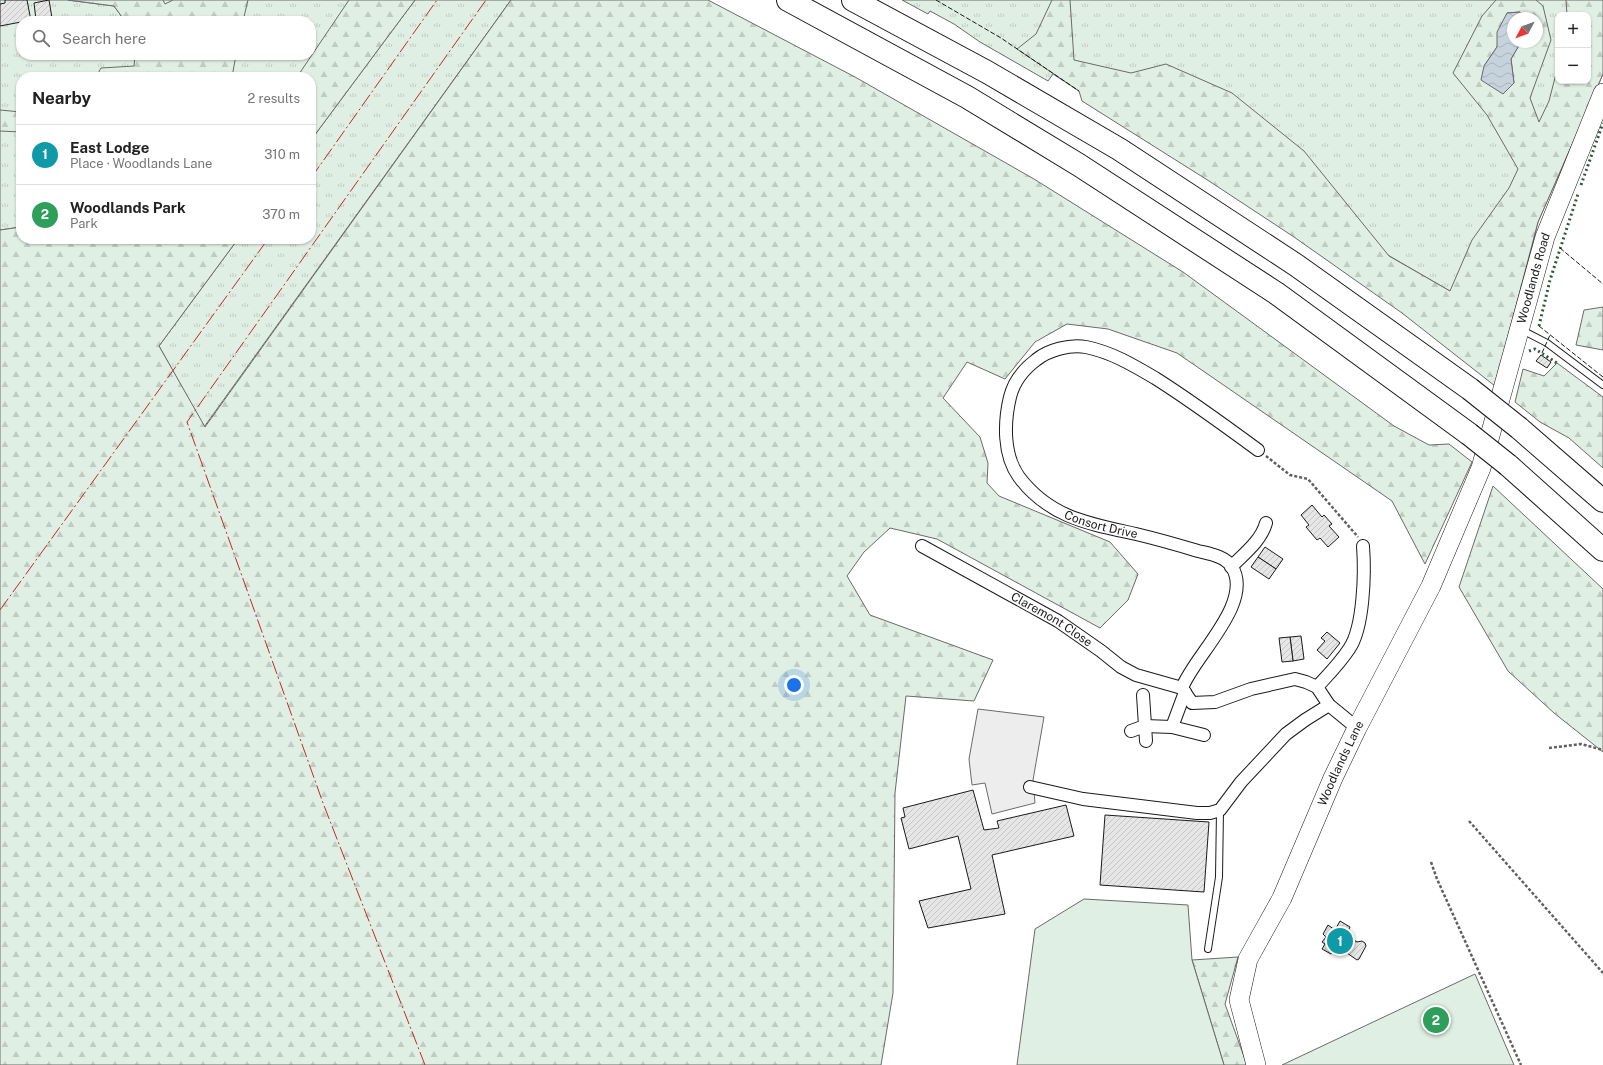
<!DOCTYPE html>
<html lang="en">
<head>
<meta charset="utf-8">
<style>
	:root { --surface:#fff; --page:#f6f6f6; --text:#222; --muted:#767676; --line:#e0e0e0; --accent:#d93025 }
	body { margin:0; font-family:"Public Sans",sans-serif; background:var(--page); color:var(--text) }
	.controls { position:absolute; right:12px; top:12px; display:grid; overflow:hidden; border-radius:8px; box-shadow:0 1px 3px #0004 }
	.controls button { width:36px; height:36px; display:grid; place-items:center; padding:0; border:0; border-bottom:1px solid var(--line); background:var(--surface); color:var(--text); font:20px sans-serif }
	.compass { position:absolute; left:1507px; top:12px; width:36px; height:36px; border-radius:50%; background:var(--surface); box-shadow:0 1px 3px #0004; rotate:229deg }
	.you { position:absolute; left:794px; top:685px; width:14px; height:14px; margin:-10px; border:3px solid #fff; border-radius:50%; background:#1a73e8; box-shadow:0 0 0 6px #1a73e833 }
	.badge { display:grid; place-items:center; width:26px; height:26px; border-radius:50%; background:var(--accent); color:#fff; font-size:13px; font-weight:700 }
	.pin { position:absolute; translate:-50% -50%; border:2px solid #fff; box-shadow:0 1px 4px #0006 }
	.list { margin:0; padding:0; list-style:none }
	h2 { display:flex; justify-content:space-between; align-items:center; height:52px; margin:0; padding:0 16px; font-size:17px }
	h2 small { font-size:13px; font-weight:400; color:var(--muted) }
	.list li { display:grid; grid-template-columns:26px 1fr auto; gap:12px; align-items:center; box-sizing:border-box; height:60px; padding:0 16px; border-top:1px solid var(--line) }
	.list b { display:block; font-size:15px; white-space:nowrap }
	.list p { margin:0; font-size:13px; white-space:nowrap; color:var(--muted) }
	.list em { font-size:13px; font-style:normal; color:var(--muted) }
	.icon { flex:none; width:22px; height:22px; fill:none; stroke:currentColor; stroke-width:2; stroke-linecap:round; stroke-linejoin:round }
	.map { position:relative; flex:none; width:1603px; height:1065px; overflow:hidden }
	.search { position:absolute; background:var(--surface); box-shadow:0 1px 3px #0004; left:16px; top:16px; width:300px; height:44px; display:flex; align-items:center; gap:10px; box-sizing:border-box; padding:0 14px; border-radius:16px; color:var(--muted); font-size:15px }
	.panel { position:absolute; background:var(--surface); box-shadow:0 1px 3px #0004; left:16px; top:72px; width:300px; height:172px; border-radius:16px }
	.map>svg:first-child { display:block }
	.grass { fill:url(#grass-tufts); stroke:#6a6a6a; fill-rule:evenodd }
	.forest { fill:url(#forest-firs); stroke:#6a6a6a; fill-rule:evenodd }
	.park { fill:#e0efe3; stroke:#6a6a6a }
	.parking { fill:#ededed; stroke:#6a6a6a }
	.water { fill:url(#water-waves); stroke:#6a6a6a }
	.building { fill:url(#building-hatch); stroke:#1a1a1a }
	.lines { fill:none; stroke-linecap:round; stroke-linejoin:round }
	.service-casing { stroke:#1a1a1a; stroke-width:8 }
	.minor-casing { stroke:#1a1a1a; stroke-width:14 }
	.primary-casing { stroke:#1a1a1a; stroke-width:20 }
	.motorway-casing { stroke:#1a1a1a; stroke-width:24 }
	.path { stroke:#5f5f5f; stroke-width:2.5; stroke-dasharray:3 2; stroke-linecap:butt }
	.service { stroke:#fff; stroke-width:6 }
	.minor { stroke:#fff; stroke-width:12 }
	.primary { stroke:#fff; stroke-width:19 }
	.motorway { stroke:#fff; stroke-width:22 }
	.motorway-bridge-casing { stroke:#1a1a1a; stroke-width:24; stroke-linecap:butt }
	.motorway-bridge { stroke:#fff; stroke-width:22 }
	.hedge { stroke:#2b5a34; stroke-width:3; stroke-dasharray:2 3; stroke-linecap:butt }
	.fence { stroke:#1a1a1a; stroke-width:1; stroke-dasharray:5 2; stroke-linecap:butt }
	.power { stroke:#c62828; stroke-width:1; stroke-dasharray:14 3 2 3; stroke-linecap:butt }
	.labels { text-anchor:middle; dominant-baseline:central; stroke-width:3; stroke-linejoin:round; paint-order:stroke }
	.street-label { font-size:12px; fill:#1a1a1a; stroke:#fff }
</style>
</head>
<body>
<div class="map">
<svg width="1603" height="1065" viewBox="0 0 1603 1065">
	<defs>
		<pattern id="grass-tufts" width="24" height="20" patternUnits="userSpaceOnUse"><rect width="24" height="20" fill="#e0efe3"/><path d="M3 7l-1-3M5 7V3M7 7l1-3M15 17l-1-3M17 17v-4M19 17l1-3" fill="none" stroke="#c0ccc2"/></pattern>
		<pattern id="forest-firs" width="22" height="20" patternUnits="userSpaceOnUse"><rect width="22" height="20" fill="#e0efe3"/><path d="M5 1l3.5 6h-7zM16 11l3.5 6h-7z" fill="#c0ccc2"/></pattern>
		<pattern id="water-waves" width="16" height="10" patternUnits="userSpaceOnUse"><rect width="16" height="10" fill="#c6d2dc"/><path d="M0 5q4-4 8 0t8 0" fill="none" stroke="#aab4bc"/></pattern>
		<pattern id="building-hatch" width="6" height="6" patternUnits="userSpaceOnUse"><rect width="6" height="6" fill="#e6e6e6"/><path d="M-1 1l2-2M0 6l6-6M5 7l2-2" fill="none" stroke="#c5c5c5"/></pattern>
	</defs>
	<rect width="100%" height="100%" fill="#fff"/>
	<g class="grass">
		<path d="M0 0H67L114 6 125 21H21V55H311V21H139L140 0H387L311 77H21V227L0 230Z"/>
		<path d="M415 0H511L204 427 159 346 238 239H311V140Z"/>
		<path d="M902 0H1603V74L1538 222 1512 327 1241 170 1079 91 1053 74 1048 81 980 42 954 24 930 11 928 14ZM1558 15H1588V81H1558ZM1513 18H1537V42H1513Z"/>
	</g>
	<g class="forest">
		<path d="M68 0H163L165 4 173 0H248L243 21H125L114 6Z"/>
		<path d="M349 0H415L311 140V77H297Z"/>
		<path d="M511 0H708L855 77 1034 179 1183 272 1394 426 1429 445 1449 444 1472 462 1425 564 1392 501 1177 353 1108 329 1067 324 1035 342 1005 379 967 362 943 398 980 437 988 463 987 483 999 496 1110 542 1138 574 1128 600 1100 628 937 539 890 528 864 552 847 576 870 615 993 660 974 701 906 696 895 793 893 993 881 1065H0V230L21 227V239H238L159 346 205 427Z"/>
		<path d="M1052 0H1070L1074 60 1131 73 1166 64 1232 93 1304 151 1389 256 1450 291 1472 240 1509 188 1518 169 1487 115 1453 73 1482 16 1496 0H1536L1543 6 1551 40 1530 98 1539 122 1549 101 1558 66V81H1588V15H1567L1566 0H1603V74L1538 222 1495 386 1402 313 1294 237 1209 181 1082 101 1079 91 1017 49 1036 34ZM1520 12 1523 18H1537V42H1521L1511 59 1514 83 1484 66 1497 47 1507 13Z"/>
		<path d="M135 55H236L232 77H96L101 68 134 66Z"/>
		<path d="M0 110 21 112V132L0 131Z"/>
		<path d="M1603 307V350L1576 345 1584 310Z"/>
		<path d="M1557 363 1603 397V468L1569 438 1540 422 1515 402 1523 369 1544 376Z"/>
		<path d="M1493 486 1603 589V752L1554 713 1508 671 1459 587Z"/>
		<path d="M1238 957 1225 1004 1247 1065H1224L1192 960Z"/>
	</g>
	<g class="park">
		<path d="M1084 899 1188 905 1192 960 1224 1065H1017L1035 929Z"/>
		<path d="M1475 974 1514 1065H1282Z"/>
	</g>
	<path class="parking" d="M978 709 1044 717 1033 780 1035 803 992 814 985 783 972 785 969 759Z"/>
	<path class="water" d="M1520 12 1523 18H1513V42H1521L1511 59 1514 83 1503 94 1481 80 1484 66 1497 47V32L1507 13Z"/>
	<g class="building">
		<path d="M5 0H27L31 21H21V22L0 26V4L5 3Z"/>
		<path d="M49 0 52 18 36 20 34 3Z"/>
		<path d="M1541 355 1551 362 1547 368 1536 361Z"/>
		<path d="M1312 505 1322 517 1324 515 1332 524 1329 526 1339 537 1328 547 1320 538 1317 540 1306 527 1309 525 1301 515Z"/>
		<path d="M1265 547 1283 559 1276 569 1258 557Z"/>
		<path d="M1258 557 1276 569 1269 579 1251 567Z"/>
		<path d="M1327 632 1340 643 1327 659 1317 650 1325 641 1321 638Z"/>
		<path d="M1301 636 1304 659 1293 661 1290 637Z"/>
		<path d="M1290 637 1293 661 1282 662 1279 638Z"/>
		<path d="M973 790 984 830 999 828 997 821 1066 805 1074 836 992 855 1005 914 928 928 919 901 971 889 958 836 909 849 901 818 905 817 903 808Z"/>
		<path d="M1105 815 1209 822 1204 892 1100 885Z"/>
		<path d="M1340 921 1350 927 1346 935 1357 942 1362 941 1365 943 1366 946 1359 959 1357 960 1337 946 1331 954 1322 949 1325 944 1322 942 1326 937 1323 934 1328 925 1335 930Z"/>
	</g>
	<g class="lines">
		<defs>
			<g id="service">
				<path d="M1522 330 1547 343 1603 385"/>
				<path d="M1208 949 1219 877 1220 810"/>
			</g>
			<g id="minor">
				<path id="s1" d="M1258 450C1224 425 1190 400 1155 378 1133 365 1111 352 1086 347 1070 344 1048 350 1036 360 1024 369 1014 381 1010 397 1004 422 1003 455 1019 477 1050 518 1090 524 1136 534 1157 539 1178 545 1198 551 1210 554 1225 556 1232 567 1254 603 1194 656 1182 688L1192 703 1215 702 1251 689 1295 679 1306 682 1317 687 1329 705 1357 728"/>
				<path id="s2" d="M922 546 1058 621 1101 651 1121 667 1136 675 1182 688"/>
				<path d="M1231 567C1244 554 1261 541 1266 523"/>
				<path d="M1317 687C1328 675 1340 663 1349 649 1364 628 1365 572 1363 546"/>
				<path d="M1185 692 1172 727 1204 735"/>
				<path d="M1143 695 1146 741"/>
				<path d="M1131 731 1145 726 1172 727"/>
				<path d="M1030 787 1083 799 1197 813H1210L1220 810 1241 782 1286 734 1305 720 1329 705"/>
			</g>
			<g id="primary">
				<path id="s3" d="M1256 1065 1239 1000 1248 959 1282 898 1333 778 1357 728 1431 586 1481 468 1545 237 1603 93"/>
			</g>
			<g id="motorway">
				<path d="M788 0 967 97 1079 165 1276 293 1469 434"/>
				<path d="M853 0 987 72 1119 149 1296 265 1470 389"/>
				<path d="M1519 428 1603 501"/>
				<path d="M1508 465 1603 550"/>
			</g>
		</defs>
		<use href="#service" class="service-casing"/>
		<use href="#minor" class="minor-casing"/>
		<use href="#primary" class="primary-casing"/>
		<use href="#motorway" class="motorway-casing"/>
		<g class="path">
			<path d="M1266 456 1290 475 1308 479 1358 537"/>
			<path d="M1549 748 1581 744 1603 750"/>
			<path d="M1469 821 1603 973"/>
			<path d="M1431 862 1437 879 1521 1065"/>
		</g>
		<use href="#service" class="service"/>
		<use href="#minor" class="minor"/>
		<use href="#primary" class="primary"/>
		<use href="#motorway" class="motorway"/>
		<defs>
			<g id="motorway-bridge">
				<path d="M1470 389 1519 428"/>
				<path d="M1469 434 1508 465"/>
			</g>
		</defs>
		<use href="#motorway-bridge" class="motorway-bridge-casing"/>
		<use href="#motorway-bridge" class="motorway-bridge"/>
		<g class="hedge">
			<path d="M1581 185 1603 123"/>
			<path d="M1539 326 1550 280 1578 194"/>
			<path d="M1529 351 1535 349 1557 363"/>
		</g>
		<g class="fence">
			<path d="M936 0 1001 38 1079 91"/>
			<path d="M1560 248 1603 284"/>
			<path d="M1539 326 1603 377"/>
			<path d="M1542 353 1550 335"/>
		</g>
		<g class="power">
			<path d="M311 178 437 0"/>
			<path d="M0 610 268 239"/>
			<path d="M425 1065 323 803 187 422 486 0"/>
		</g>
	</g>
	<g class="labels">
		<g class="street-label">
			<text stroke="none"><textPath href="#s3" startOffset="850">Woodlands Road</textPath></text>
			<text stroke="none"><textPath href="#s1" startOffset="481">Consort Drive</textPath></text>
			<text stroke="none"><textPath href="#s2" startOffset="149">Claremont Close</textPath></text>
			<text stroke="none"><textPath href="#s3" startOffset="326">Woodlands Lane</textPath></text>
		</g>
	</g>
</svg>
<div class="controls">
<button>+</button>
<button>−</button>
</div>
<svg class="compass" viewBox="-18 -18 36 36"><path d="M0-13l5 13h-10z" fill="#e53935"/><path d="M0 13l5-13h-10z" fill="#767676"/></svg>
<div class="you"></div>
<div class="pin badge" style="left:1340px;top:941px;background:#0f9aa8">1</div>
<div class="pin badge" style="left:1436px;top:1020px;background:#2e9e5b">2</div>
<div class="search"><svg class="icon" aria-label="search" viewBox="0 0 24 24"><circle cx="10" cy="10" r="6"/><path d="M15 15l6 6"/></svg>Search here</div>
<section class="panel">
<h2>Nearby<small>2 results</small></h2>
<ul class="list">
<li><span class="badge" style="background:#0f9aa8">1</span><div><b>East Lodge</b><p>Place · Woodlands Lane</p></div><em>310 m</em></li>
<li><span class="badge" style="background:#2e9e5b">2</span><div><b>Woodlands Park</b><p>Park</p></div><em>370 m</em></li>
</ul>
</section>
</div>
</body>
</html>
